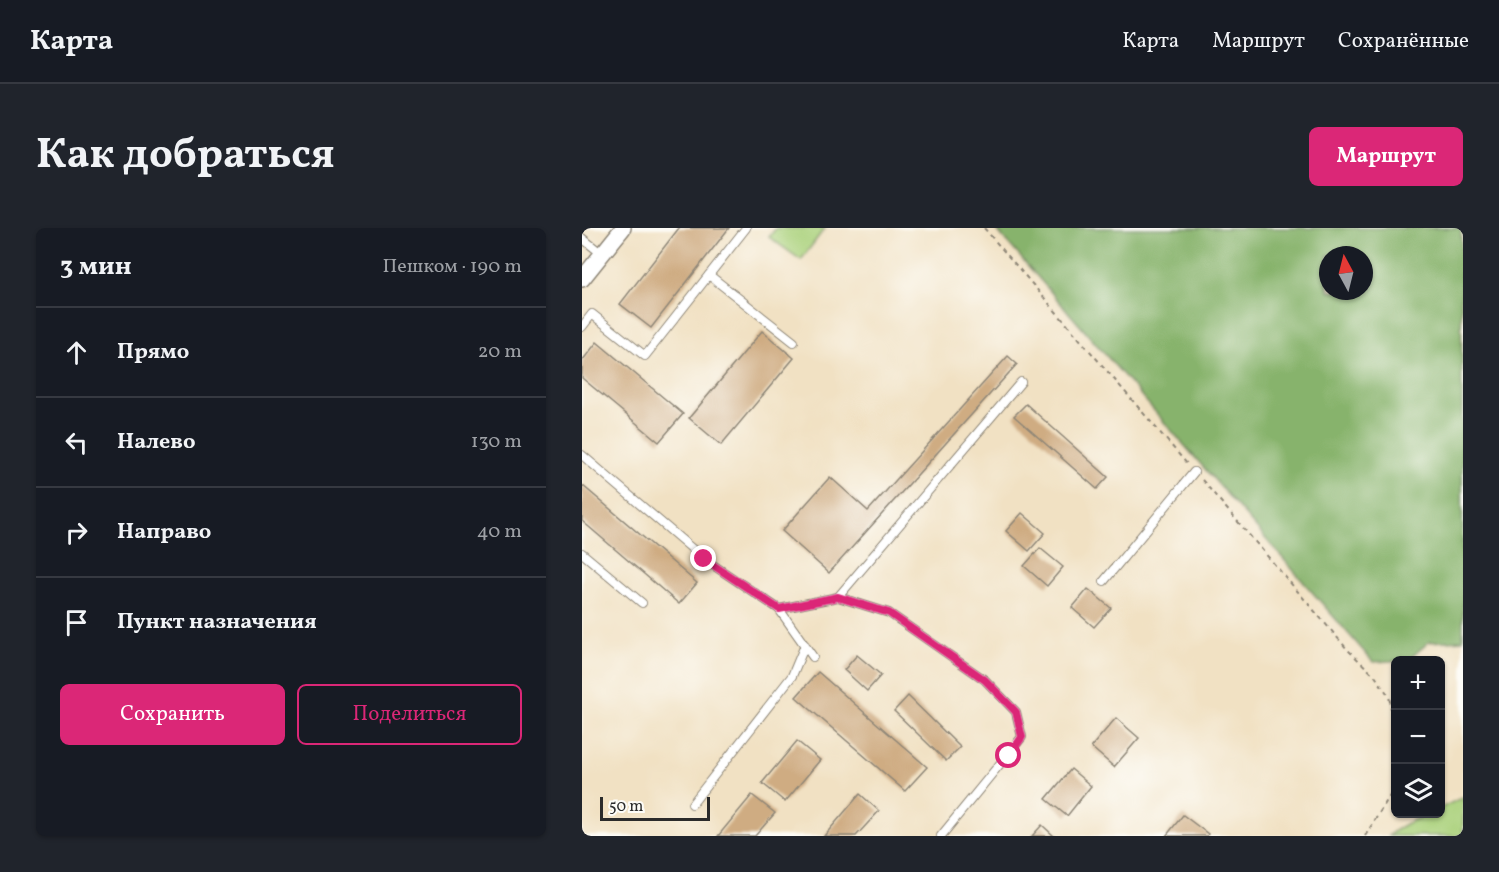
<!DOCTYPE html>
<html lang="ru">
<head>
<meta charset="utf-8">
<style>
	:root { --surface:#171b24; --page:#20242c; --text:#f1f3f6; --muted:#9ea1a6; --line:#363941; --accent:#db2777 }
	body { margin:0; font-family:Vollkorn,serif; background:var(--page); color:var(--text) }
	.controls { position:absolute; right:18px; bottom:18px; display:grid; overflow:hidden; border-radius:9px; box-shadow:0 2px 4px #0004 }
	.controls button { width:54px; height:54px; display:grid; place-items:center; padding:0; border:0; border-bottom:2px solid var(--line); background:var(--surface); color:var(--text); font:30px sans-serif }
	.compass { position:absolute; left:737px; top:18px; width:54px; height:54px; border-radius:50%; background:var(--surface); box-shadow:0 2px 4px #0004; rotate:353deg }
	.scale { position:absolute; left:18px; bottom:15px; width:110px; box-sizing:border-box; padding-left:6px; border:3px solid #2b2b2b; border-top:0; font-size:16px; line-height:21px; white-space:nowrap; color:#2b2b2b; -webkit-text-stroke:4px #fdfcf7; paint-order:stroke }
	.stop { position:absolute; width:18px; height:18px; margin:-14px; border:4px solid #db2777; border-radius:50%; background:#fff }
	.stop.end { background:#db2777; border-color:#fff; box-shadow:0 2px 6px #0008 }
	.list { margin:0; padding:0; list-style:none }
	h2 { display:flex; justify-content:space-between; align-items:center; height:78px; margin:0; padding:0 24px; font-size:26px }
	h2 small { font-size:20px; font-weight:400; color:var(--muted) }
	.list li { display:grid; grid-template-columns:39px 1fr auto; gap:18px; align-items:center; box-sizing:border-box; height:90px; padding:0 24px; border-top:2px solid var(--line) }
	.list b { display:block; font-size:22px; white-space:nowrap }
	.list em { font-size:20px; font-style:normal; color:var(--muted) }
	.actions { display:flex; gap:12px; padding:18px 24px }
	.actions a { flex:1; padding:14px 0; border:2px solid var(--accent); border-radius:9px; text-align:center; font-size:21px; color:var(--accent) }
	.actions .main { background:var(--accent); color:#fff }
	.icon { flex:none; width:33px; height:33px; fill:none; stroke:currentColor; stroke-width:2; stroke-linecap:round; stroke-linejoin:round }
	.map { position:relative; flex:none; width:881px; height:608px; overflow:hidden; border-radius:9px }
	header { display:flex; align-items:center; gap:36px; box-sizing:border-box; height:84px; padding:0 30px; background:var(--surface); border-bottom:2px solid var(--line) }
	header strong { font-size:28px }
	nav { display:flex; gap:33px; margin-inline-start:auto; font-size:21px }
	.intro { display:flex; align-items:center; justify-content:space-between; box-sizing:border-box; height:144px; padding:0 36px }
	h1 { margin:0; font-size:42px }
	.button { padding:15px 27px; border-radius:9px; background:var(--accent); color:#fff; font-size:21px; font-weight:700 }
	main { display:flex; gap:36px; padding:0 36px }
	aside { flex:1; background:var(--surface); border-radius:9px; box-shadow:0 2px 4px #0004 }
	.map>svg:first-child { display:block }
	.green { fill:#aad17c; stroke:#6a7e54; stroke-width:1.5 }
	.forest { fill:#87b36c; stroke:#596f4c; stroke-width:1.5; fill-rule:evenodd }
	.building { fill:#cfac82 }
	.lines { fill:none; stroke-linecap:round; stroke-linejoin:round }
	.service-casing { stroke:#8e8677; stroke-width:10 }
	.minor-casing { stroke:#8e8677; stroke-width:18 }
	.path { stroke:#8e8677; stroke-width:2; stroke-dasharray:4.5 4.5; stroke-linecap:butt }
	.service { stroke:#fff; stroke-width:8 }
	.minor { stroke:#fff; stroke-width:15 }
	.route { stroke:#db2777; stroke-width:8 }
</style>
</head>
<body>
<header>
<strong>Карта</strong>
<nav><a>Карта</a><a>Маршрут</a><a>Сохранённые</a></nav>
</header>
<div class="intro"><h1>Как добраться</h1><a class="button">Маршрут</a></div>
<main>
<aside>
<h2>3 мин<small>Пешком · 190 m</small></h2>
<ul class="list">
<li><svg class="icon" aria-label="ahead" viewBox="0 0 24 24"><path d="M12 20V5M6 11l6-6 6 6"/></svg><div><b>Прямо</b></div><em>20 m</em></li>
<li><svg class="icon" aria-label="left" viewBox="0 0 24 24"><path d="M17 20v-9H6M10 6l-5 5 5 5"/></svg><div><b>Налево</b></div><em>130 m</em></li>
<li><svg class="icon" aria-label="right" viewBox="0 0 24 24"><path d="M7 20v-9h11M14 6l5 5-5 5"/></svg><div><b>Направо</b></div><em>40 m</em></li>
<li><svg class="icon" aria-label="arrive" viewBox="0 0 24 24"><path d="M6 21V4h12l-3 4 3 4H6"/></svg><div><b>Пункт назначения</b></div></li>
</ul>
<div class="actions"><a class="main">Сохранить</a><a>Поделиться</a></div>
</aside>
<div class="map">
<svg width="881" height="608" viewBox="0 0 881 608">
	<rect width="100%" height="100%" fill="#fdfcf7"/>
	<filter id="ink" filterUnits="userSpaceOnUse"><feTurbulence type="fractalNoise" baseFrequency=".0167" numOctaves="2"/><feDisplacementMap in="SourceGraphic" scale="12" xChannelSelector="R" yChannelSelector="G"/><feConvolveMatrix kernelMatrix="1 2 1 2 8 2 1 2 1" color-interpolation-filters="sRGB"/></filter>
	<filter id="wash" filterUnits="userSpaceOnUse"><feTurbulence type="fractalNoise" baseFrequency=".008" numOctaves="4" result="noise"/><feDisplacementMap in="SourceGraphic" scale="24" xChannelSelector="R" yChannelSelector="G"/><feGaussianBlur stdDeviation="1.35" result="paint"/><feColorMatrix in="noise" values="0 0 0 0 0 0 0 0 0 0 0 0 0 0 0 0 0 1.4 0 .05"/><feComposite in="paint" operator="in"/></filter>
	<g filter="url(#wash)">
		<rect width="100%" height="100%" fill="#f1e1c3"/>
		<g class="green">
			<path d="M194 0H243L219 32 187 9Z"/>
			<path d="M881 569V608H806C820 596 840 586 858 586L859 580Z"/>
		</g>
		<path class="forest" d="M413 0H879L881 412 847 414 826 432 791 434ZM746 27H782V63H746Z"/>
		<g id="blocks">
			<g class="building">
				<path d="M97 0H147L69 100 38 76Z"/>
				<path d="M180 103 212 130 139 217 107 190Z"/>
				<path d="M15 114 101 186 77 214 0 150V133Z"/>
				<path d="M426 128 435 136 247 345 200 303 248 249 286 283Z"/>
				<path d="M444 176 526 249 515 261 432 188Z"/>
				<path d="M0 257 115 355 97 376 0 293Z"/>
				<path d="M440 285 463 305 447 323 424 303Z"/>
				<path d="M458 320 481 339 465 358 442 338Z"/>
				<path d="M506 361 529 380 512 399 490 380Z"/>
				<path d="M275 427 299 447 285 463 262 442Z"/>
				<path d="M236 444 345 539 323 563 214 469Z"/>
				<path d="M326 468 378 519 364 533 312 483Z"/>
				<path d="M534 490 557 510 532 539 509 519Z"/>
				<path d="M215 513 238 532 203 574 180 555Z"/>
				<path d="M489 541 509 558 485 588 464 571Z"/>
				<path d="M278 566 297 583 274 608H242Z"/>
				<path d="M170 567 193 585 173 608H136Z"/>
				<path d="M601 587 626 606 625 608H584Z"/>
				<path d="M460 597 472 608H450Z"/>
			</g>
		</g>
	</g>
	<g filter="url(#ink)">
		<use href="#blocks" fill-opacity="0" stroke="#8e8677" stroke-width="1.5"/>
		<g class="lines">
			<defs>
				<g id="service">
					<path d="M0 10 20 26"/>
					<path d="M127 47 212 114"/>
					<path d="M0 99 10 86 63 128 164 0"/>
					<path d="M0 227 122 331 197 381 231 429"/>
					<path d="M0 325 60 375"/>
					<path d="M522 353 612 244"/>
					<path d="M256 369 439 154"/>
					<path d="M197 381 256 369 307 385 403 452 434 484 440 509 359 608"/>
					<path d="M110 576 210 448 223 417"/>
				</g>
				<path id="minor" d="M0 51 41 0"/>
			</defs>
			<use href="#service" class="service-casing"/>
			<use href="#minor" class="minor-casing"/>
			<g class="path">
				<path d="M402 0 606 237"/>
				<path d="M620 252 766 422 793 448 807 468 814 512"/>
				<path d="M783 608 809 566 814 535"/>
			</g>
			<use href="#service" class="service"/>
			<use href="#minor" class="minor"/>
		</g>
	</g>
	<g class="lines" filter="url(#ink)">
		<path class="route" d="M122 331 197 381 256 369 307 385 403 452 434 484 440 509 427 528"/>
	</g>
</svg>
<div class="controls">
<button>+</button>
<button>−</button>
<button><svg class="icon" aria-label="layers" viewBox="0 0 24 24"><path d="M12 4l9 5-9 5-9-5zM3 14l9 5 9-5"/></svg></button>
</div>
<svg class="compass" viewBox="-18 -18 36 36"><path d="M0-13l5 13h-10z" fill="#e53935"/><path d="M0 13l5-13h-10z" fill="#9ea1a6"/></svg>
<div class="scale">50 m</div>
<div class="stop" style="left:427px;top:528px"></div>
<div class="stop end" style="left:122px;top:331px"></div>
</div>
</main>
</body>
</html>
